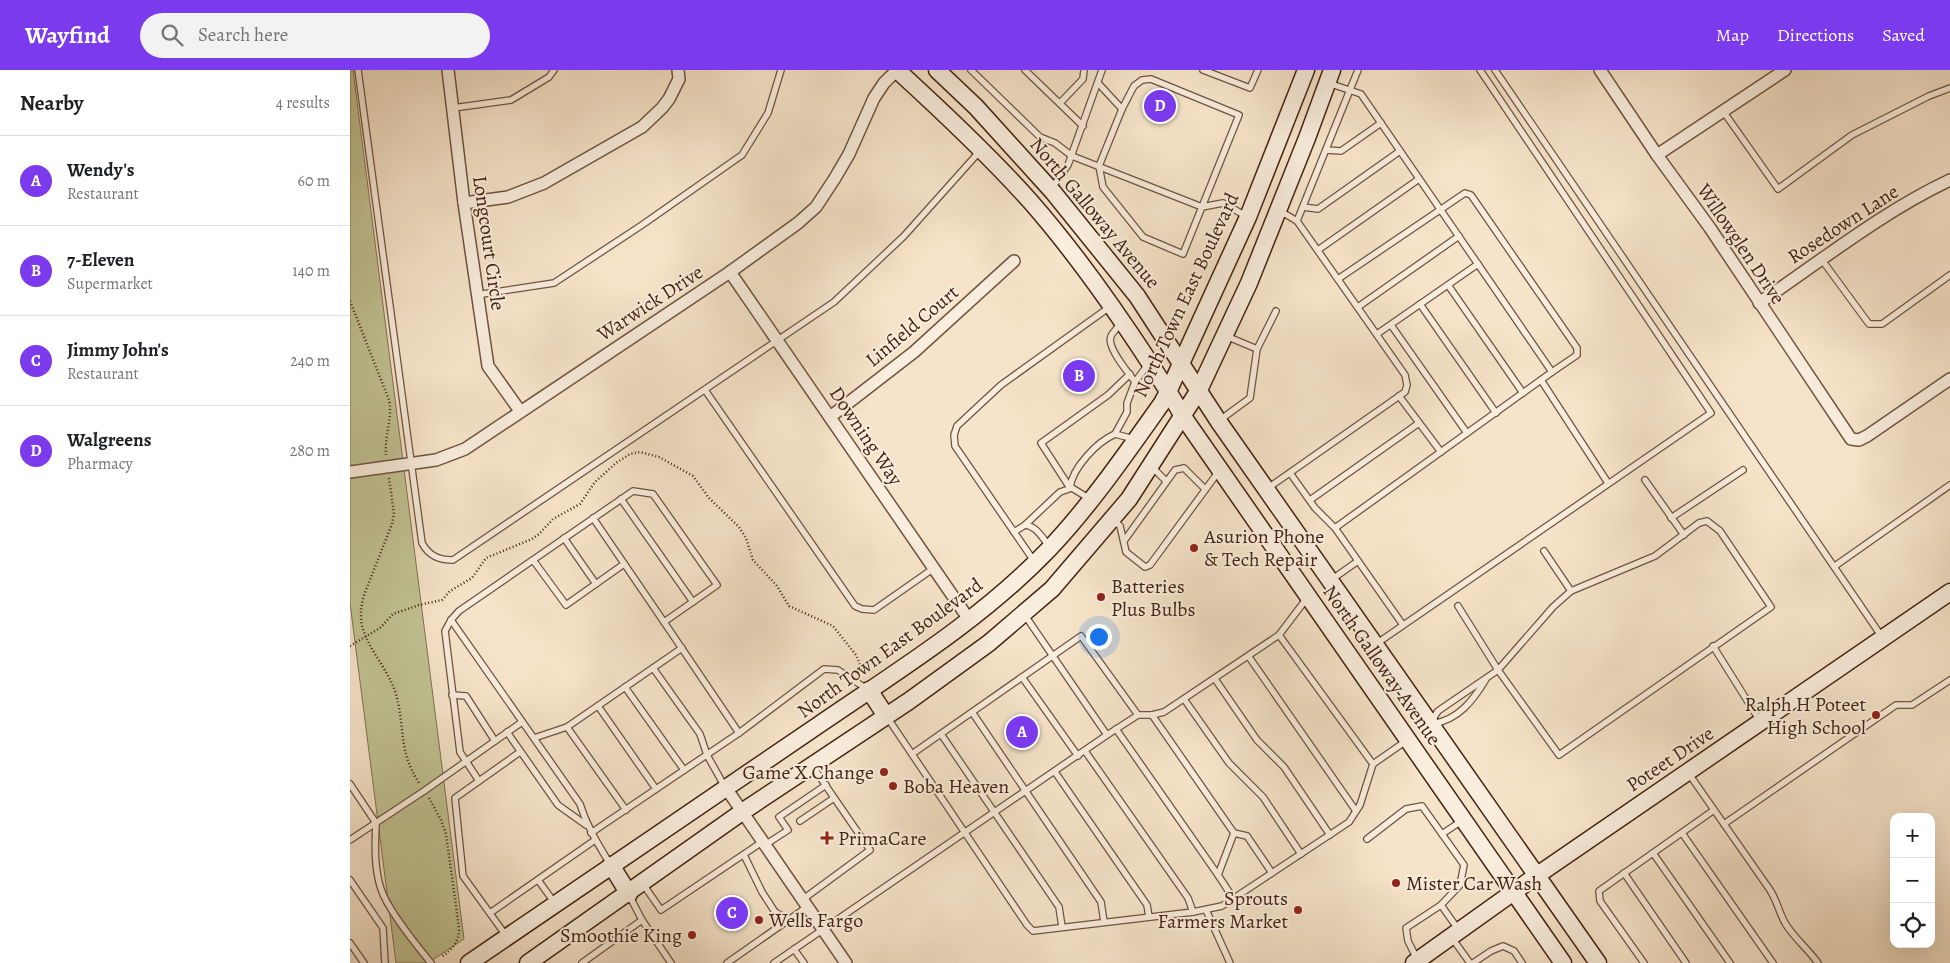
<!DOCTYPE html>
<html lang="en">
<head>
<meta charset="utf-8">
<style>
	:root { --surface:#fff; --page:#f2f2f2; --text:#202124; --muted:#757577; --line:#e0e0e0; --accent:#7c3aed }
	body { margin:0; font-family:Alegreya,serif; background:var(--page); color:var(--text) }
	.controls { position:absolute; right:15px; bottom:15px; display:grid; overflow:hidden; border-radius:10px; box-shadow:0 5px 20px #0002 }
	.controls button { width:45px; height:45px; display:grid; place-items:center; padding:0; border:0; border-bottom:1px solid var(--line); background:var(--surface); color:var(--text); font:25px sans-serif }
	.you { position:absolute; left:748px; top:566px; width:18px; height:18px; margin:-12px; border:4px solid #fff; border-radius:50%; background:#1a73e8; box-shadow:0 0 0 8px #1a73e833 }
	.badge { display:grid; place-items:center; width:32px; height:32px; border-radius:50%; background:var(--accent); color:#fff; font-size:16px; font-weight:700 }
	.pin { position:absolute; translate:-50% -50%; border:2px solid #fff; box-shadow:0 1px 5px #0006 }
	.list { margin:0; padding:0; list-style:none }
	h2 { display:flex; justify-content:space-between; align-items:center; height:65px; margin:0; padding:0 20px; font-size:21px }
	h2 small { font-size:16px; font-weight:400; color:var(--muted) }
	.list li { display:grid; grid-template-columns:32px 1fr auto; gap:15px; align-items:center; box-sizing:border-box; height:90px; padding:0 20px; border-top:1px solid var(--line) }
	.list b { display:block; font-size:19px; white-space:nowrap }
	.list p { margin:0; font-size:16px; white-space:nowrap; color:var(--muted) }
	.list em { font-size:16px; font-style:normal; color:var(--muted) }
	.icon { flex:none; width:28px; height:28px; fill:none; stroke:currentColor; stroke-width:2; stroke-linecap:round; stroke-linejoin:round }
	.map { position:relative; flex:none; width:1600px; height:893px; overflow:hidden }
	header { display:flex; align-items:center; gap:30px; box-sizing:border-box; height:70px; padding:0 25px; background:var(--accent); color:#fff }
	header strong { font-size:24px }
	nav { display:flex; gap:28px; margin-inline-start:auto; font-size:18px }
	.search { width:350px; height:45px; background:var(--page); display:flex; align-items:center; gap:12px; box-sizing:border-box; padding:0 18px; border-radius:28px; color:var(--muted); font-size:19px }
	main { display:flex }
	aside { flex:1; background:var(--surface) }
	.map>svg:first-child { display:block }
	.green { fill:#c1c293; stroke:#827252 }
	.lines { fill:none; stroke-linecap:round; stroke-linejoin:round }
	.lane-casing { stroke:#705340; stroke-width:8 }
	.street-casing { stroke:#705340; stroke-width:14 }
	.secondary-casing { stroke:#442312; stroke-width:19 }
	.path { stroke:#442312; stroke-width:2.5; stroke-dasharray:1 2.5; stroke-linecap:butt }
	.lane { stroke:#f9eddd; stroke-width:5.5 }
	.street { stroke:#f9eddd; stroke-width:11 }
	.secondary { stroke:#f9eddd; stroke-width:16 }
	.poi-dot { fill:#8f2418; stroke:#f9eddd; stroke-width:2 }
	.labels { text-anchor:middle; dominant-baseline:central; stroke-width:4; stroke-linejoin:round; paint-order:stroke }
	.street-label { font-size:20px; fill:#442312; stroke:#f9eddd }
	.poi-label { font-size:20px; fill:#442312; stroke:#f9eddd; text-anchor:start }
</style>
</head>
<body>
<header>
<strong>Wayfind</strong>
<div class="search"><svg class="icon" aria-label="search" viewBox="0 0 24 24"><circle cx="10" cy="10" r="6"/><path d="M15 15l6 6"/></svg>Search here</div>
<nav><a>Map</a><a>Directions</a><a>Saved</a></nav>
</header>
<main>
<aside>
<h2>Nearby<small>4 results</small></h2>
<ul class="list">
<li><span class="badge">A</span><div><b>Wendy's</b><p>Restaurant</p></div><em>60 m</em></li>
<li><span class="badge">B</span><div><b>7-Eleven</b><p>Supermarket</p></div><em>140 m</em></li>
<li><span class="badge">C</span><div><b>Jimmy John's</b><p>Restaurant</p></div><em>240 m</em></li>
<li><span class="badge">D</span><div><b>Walgreens</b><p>Pharmacy</p></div><em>280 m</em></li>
</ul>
</aside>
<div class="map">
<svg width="1600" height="893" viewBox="0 0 1600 893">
	<rect width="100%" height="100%" fill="#f6e4ca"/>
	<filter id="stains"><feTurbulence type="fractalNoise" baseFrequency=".004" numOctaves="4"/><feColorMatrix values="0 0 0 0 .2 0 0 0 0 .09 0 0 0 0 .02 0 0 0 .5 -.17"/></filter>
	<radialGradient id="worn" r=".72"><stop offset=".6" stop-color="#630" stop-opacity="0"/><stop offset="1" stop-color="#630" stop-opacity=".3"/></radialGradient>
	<path class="green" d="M0 0H3L114 869 78 893H46L0 533Z"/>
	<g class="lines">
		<defs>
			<g id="lane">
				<path d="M8 0 72 473C79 486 89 490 103 490L484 232 554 166 630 81"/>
				<path d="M621 0 690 67 705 73 722 86 852 137 873 133 896 146"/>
				<path d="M675 0 733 56"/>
				<path d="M853 0 900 18 908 0"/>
				<path d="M1145 0 1532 567"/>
				<path d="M801 9 889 45 833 184 793 167 753 117 749 96 772 39 784 16 792 10Z"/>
				<path d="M748 13 772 39"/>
				<path d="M978 13 1011 24 1202 302 985 458"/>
				<path d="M710 33 733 9 734 0"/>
				<path d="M103 38 161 30 199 7 204 0"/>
				<path d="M1373 41 1428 119 1502 65 1579 26 1600 18"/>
				<path d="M976 80 991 81 1031 53"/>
				<path d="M702 118 718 95 752 0"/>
				<path d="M953 137 968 139 1050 81"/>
				<path d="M930 141 947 151"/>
				<path d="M968 180 1069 109"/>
				<path d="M1472 190 1519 254H1532L1600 205"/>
				<path d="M988 209 1115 123 1121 125 1227 278V285L1202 302"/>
				<path d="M1098 215 1173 323"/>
				<path d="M126 225 204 213 292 155 392 85 418 43 431 0"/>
				<path d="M1070 234 1146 343"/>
				<path d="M1008 237 1109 166"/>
				<path d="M771 253C768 257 764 261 761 266 756 277 778 302 785 312"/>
				<path d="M1041 255 1117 363"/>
				<path d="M1027 264 1128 194"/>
				<path d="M876 266 907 279"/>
				<path d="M1191 310 1258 413"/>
				<path d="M355 320 505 536 512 539 524 540 584 498"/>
				<path d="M1049 326 1091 382"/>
				<path d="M870 350 900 328 907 279 926 241"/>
				<path d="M765 364 777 342V333L785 312 799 293"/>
				<path d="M801 396 816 411"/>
				<path d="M940 403 965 438 985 458 1053 555"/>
				<path d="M1295 410 1334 465"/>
				<path d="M720 418 691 373 758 325 780 304"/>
				<path d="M720 418C722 398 747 372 765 364L784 369"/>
				<path d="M918 418 1055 322 1057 315 1055 305 947 151 1008 0"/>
				<path d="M271 429 343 532"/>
				<path d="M960 430 1069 353"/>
				<path d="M243 448 314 552"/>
				<path d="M1321 448 1393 400"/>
				<path d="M764 450 770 456 776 482 795 497 800 495 869 401"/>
				<path d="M675 455 710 422 722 418 740 429"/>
				<path d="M664 462 675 455C686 456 692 467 699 476"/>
				<path d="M214 468 246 514"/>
				<path d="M774 471 825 400 834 398 855 419"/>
				<path d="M1194 481 1221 521"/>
				<path d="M183 490 216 535 274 494"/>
				<path d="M684 491 605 376 604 365 607 356 651 315 761 236"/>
				<path d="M1485 496 1600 415"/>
				<path d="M981 510 1008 491"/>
				<path d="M674 544 757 665 788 645H802L814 642 929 565 957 528"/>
				<path d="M101 550 95 561 110 682 129 711"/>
				<path d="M929 565 1023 694"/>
				<path d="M1026 574 1361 343 1130 0"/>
				<path d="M1363 576 1410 651"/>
				<path d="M899 587 1006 741"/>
				<path d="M303 598 332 578"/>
				<path d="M672 607 728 686"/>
				<path d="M865 609 907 670 934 697 980 765"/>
				<path d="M275 617 334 700"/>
				<path d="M102 625 116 626 145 671"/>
				<path d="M834 629 879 693 913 727 951 784"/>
				<path d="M248 636 306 719"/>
				<path d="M622 642 751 832 754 852"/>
				<path d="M802 645 884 763"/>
				<path d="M537 647 677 855 683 861 843 842 872 836 999 752 1010 735 1023 694 1056 671"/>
				<path d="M1081 652 1088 641 1148 600 1203 537 1221 521 1305 486 1349 453 1357 451 1370 461 1421 537 1209 685 1148 600 1108 536"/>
				<path d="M1082 654C1108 650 1123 631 1136 609"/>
				<path d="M217 657 276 740"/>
				<path d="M766 659 868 805"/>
				<path d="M157 662 208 735 236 755"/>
				<path d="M389 663 474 599 488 600 517 619"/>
				<path d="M591 664 709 837 712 857"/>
				<path d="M184 668 217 657 303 598 350 664 357 685 375 717"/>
				<path d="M735 681 838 828 843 842"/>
				<path d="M562 684 731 566 788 645"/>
				<path d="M705 702 797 835 799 847"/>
				<path d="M1339 704 1420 820C1427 831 1429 842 1435 853 1444 868 1458 879 1468 893"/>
				<path d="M0 714 26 753"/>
				<path d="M450 751 484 728"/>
				<path d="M26 753C25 774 24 798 31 819 37 838 67 876 81 893"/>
				<path d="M1374 754 1546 635H1562L1600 610"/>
				<path d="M241 763 389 663 314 552 367 515 303 424 283 421 109 541 101 550 230 734C237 757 248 774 260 794"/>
				<path d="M1332 763 1423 893"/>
				<path d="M1092 764 1113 750"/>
				<path d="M1017 769 1056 739 1072 736 1114 795 1110 815 1091 835 1108 859"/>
				<path d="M0 770 74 721 172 652"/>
				<path d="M415 775 438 760 429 747 476 715"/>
				<path d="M1303 783 1380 893"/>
				<path d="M394 785 412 822 425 842 439 850"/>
				<path d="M1274 803 1336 893"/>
				<path d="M0 810 33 858 35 893"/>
				<path d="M188 810 204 832"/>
				<path d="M293 814 311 840 412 772"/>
				<path d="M279 825 292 850 321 893"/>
				<path d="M883 828 868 805 884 763 897 766 922 803"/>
				<path d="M452 830 520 780 463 697"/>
				<path d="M856 840 880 893"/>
				<path d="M140 843 245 770"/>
				<path d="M157 867 113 806 105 728 170 682"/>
				<path d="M1102 868 1120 893"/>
				<path d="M0 873 14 893"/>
				<path d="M444 879 454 893"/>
				<path d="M1067 889 1058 871 1056 858 1091 835"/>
				<path d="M232 893 292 850"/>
				<path d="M377 893 457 837"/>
				<path d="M424 893 757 665"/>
				<path d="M1123 893 1141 881 1153 876 1164 881 1172 893"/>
				<path d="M1294 893 1250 831 1249 821 1364 740"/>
			</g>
			<g id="street">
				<path d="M98 0 114 133 138 296 170 341"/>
				<path d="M1250 0 1307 85 1360 158 1501 369 1509 370 1517 366 1600 309"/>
				<path d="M1307 85 1435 0"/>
				<path d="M114 133 158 127 194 113 292 57 312 38 319 29 329 9 328 0"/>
				<path d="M380 202 620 551"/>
				<path d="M1409 233C1471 191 1532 142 1600 110"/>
				<path d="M480 347 564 282 664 191"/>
				<path d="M0 402 86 390 115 379 380 202 448 153 466 137 485 108 499 84 524 28 534 13 547 0"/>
				<path d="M376 718 496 893"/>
			</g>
			<g id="secondary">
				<path d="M547 0C593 42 639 85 680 131 724 181 762 235 798 290 809 308 822 326 832 345L1213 893"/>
				<path d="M587 0 626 37 703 122 787 226 869 352 1248 893"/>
				<path d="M519 620 536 646"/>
				<path d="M261 795 279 824"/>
				<path d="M119 893C236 813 353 734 470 654 549 600 632 549 699 479 740 436 778 381 812 333L819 320 898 147 956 0"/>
				<path d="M178 893 392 742 559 631 639 573 702 519 779 429 849 320 899 213 957 68 982 0"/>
				<path d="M1064 893 1186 806 1600 522"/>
			</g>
		</defs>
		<use href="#lane" class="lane-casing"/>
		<use href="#street" class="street-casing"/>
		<use href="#secondary" class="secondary-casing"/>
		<g class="path">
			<path d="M0 231 39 330C43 348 34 366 36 385"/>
			<path d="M39 408 44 444 42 454 14 525C11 535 10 545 12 556 18 579 37 598 45 621 56 656 47 679 69 713"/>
			<path d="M0 576 30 558 43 544 69 535 92 530 100 521 122 508 136 488 182 469 189 464 203 449 230 434 245 412 266 393 280 384 290 382 309 387 343 406 359 428 389 457 396 468 403 490 427 516 439 536 483 556 506 585 514 604"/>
			<path d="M79 728 91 750 96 764 109 858C109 872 103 879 91 887"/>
		</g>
		<use href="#lane" class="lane"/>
		<use href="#street" class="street"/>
		<use href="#secondary" class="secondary"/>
	</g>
	<g class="poi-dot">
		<circle cx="844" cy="478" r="5"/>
		<circle cx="751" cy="527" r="5"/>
		<circle cx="1526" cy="645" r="5"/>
		<circle cx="534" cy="702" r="5"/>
		<circle cx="543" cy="716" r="5"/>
		<path d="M474.5 760.5h5v5h5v5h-5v5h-5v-5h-5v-5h5z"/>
		<circle cx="1046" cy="813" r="5"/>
		<circle cx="948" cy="840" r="5"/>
		<circle cx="409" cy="850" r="5"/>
		<circle cx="342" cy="865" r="5"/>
	</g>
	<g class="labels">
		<g class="street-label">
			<text transform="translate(745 143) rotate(50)">North Galloway Avenue</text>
			<text transform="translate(1493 154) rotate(-33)">Rosedown Lane</text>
			<text transform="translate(139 173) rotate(82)">Longcourt Circle</text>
			<text transform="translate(1391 174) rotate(56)">Willowglen Drive</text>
			<text transform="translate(836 225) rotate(-65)">North Town East Boulevard</text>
			<text transform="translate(300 233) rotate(-33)">Warwick Drive</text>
			<text transform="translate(562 256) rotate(-40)">Linfield Court</text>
			<text transform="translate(516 366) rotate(56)">Downing Way</text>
			<text transform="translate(540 578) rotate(-36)">North Town East Boulevard</text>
			<text transform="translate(1032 595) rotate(55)">North Galloway Avenue</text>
			<text transform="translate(1320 689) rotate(-34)">Poteet Drive</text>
		</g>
		<g class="poi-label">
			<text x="854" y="466">Asurion Phone<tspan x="854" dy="23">&amp; Tech Repair</tspan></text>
			<text x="761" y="516">Batteries<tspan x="761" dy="23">Plus Bulbs</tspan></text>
			<text x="1516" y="634" text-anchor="end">Ralph H Poteet<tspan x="1516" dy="23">High School</tspan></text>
			<text x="524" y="702" text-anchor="end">Game X Change</text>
			<text x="553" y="716">Boba Heaven</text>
			<text x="488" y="768">PrimaCare</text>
			<text x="1056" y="813">Mister Car Wash</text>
			<text x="938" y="828" text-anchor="end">Sprouts<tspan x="938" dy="23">Farmers Market</tspan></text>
			<text x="419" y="850">Wells Fargo</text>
			<text x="332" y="865" text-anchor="end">Smoothie King</text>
		</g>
	</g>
	<rect width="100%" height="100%" filter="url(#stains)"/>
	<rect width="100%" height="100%" fill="url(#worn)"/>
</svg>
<div class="controls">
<button>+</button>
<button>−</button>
<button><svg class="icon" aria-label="locate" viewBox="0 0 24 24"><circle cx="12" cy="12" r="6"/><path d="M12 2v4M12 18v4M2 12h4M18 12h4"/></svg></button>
</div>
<div class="you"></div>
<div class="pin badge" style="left:672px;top:662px">A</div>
<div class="pin badge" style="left:729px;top:306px">B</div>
<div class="pin badge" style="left:382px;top:843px">C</div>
<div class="pin badge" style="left:810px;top:36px">D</div>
</div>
</main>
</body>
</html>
